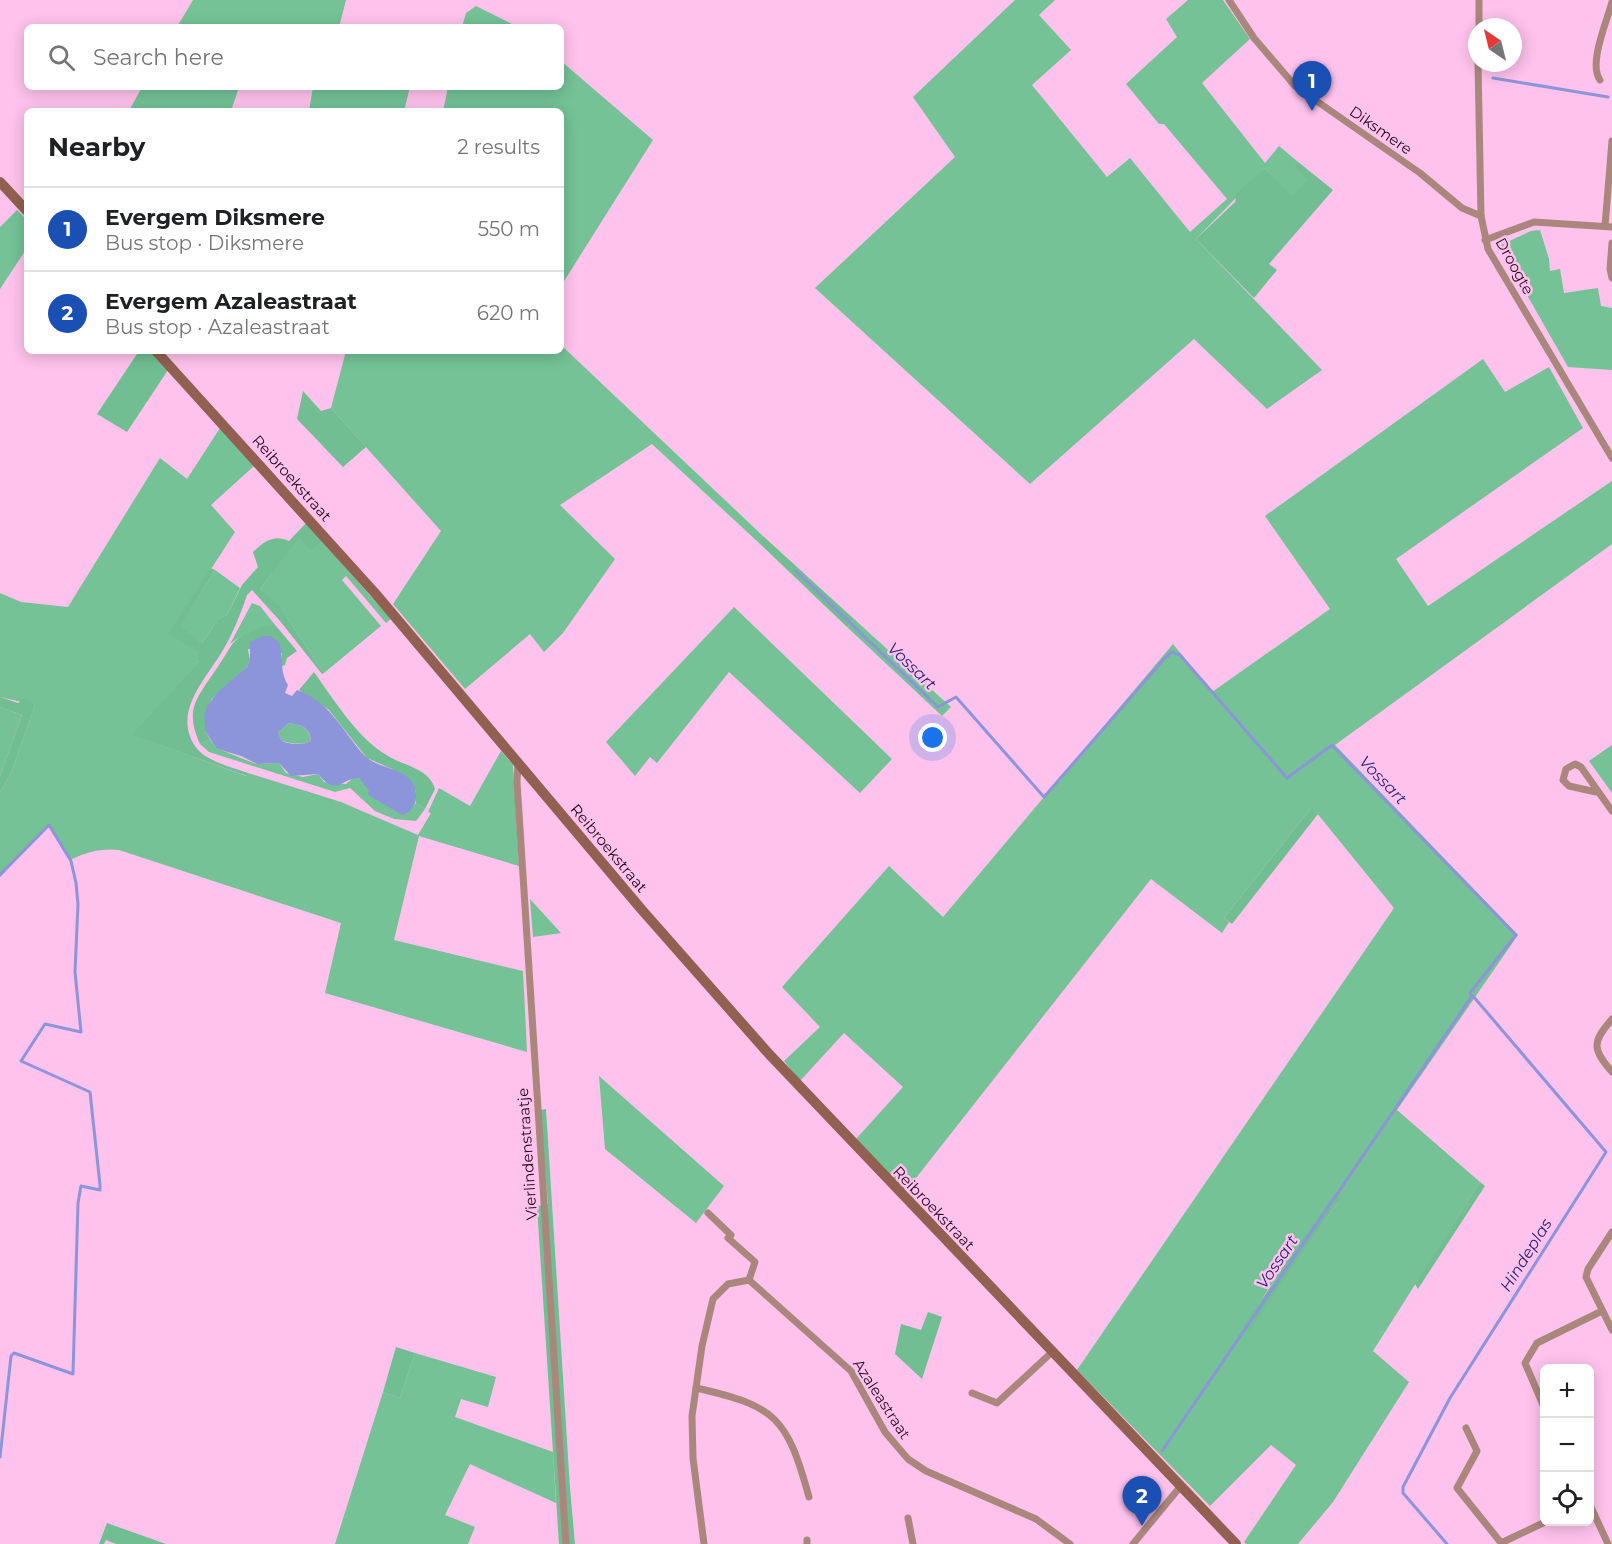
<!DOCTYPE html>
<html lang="en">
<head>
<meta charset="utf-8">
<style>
	:root { --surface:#fff; --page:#f6f6f6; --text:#202124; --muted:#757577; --line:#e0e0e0; --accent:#d93025 }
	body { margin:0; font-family:Montserrat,sans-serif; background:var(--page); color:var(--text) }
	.controls { position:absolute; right:18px; bottom:18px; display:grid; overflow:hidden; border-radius:9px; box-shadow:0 3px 15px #0003 }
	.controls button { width:54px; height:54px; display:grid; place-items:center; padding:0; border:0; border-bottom:2px solid var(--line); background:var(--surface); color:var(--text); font:30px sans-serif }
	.compass { position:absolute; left:1468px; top:18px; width:54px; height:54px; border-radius:50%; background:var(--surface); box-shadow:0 3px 15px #0003; rotate:325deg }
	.you { position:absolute; left:933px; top:738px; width:21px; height:21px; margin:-15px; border:4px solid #fff; border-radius:50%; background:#1a73e8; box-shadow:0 0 0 9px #1a73e833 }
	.badge { display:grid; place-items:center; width:39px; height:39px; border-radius:50%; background:var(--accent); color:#fff; font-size:20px; font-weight:700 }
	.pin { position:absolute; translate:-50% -50px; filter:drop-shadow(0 2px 3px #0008) }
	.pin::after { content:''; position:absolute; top:32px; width:21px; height:18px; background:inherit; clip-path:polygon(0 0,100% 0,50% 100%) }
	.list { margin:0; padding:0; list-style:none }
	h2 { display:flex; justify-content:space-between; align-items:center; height:78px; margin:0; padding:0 24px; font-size:26px }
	h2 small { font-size:20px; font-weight:400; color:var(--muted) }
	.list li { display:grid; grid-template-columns:39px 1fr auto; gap:18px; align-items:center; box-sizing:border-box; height:84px; padding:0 24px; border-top:2px solid var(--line) }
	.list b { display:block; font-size:22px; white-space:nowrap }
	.list p { margin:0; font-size:20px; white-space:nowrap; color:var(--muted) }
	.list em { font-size:20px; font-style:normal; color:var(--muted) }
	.icon { flex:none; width:33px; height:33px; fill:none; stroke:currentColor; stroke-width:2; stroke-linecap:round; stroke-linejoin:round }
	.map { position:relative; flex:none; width:1612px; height:1544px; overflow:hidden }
	.search { position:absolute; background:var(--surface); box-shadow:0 3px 15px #0003; left:24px; top:24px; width:540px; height:66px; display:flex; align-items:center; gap:15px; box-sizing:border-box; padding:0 21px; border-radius:9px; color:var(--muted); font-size:22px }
	.panel { position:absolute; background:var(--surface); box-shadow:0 3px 15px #0003; left:24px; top:108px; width:540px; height:246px; border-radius:9px }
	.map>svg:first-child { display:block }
	.green { fill:#74c296; fill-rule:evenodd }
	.forest { fill:#70be92 }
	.water { fill:#8c95da; fill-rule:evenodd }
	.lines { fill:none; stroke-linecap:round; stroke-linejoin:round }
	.stream { stroke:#8c95da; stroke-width:3 }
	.street { stroke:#aa877c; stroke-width:7 }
	.secondary { stroke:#916051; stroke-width:10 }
	.labels { text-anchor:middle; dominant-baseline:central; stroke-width:5; stroke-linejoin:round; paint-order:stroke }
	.street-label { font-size:15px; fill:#260b1f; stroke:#fec2ec }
	.water-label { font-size:16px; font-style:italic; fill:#292675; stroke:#fec2ec }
</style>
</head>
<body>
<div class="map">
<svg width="1612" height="1544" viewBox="0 0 1612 1544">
	<rect width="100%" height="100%" fill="#fec2ec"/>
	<g class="green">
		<path d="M193 0H346L339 27H177Z"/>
		<path d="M1015 0H1055L1039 15 1071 50 1032 85 1107 177 1130 158 1190 232 1227 199 1164 124H1159L1126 84 1177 37 1166 19 1188 0H1223L1250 39 1202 83 1265 163 1279 146 1297 161 1294 167 1308 180 1292 197 1265 168 1196 239 1322 370 1267 409 1194 339 1030 484 815 288 955 157 913 97Z"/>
		<path d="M476 6 518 27H462L466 13Z"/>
		<path d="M561 61 653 140 561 286V111H443L448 87H561Z"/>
		<path d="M142 87H239L231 111H129Z"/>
		<path d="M313 87H410L404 111H309Z"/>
		<path d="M17 210 27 220V248L0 289V227Z"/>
		<path d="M1540 230 1549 259 1550 271 1560 269 1564 293 1598 288 1601 306 1612 308V370L1568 367 1499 246 1531 231Z"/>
		<path d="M561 345 763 536 758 542 652 444 560 505 615 559 563 633 544 652 530 634 465 689 393 604 441 531 331 408 346 351H561Z"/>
		<path d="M1483 359 1505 392 1549 367 1583 428 1396 559 1428 606 1612 481V544L1335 745 1518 935 1397 1110 1480 1182 1373 1351 1409 1382 1333 1502 1298 1544H1246L1244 1542 1296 1465 1271 1445 1210 1506 1077 1370 1394 908 1312 807 1224 918 1229 922 1222 933 1151 879 905 1192 856 1139 903 1087 844 1033 800 1081 784 1061 820 1027 782 987 889 866 943 917 1173 644 1212 692 1330 609 1265 516ZM1340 1199 1250 1329 1245 1326 1268 1289Z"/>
		<path d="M220 428 254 466 211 505 235 532 169 634 199 651V661L133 735 246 776 248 773 341 802 418 835 431 813 428 812 439 788 470 806 501 751 513 765 519 866 419 836 394 940 523 971 527 1052 325 993 341 923 119 850C101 848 87 852 70 860L48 825 0 877V792L12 771 35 705 0 697V593L21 602 68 607 160 458 187 479Z"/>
		<path d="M299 537 322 541 391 619 386 623 346 576 342 580 381 626 324 673 287 618 260 589Z"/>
		<path d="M215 570 240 588 227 615 218 619 202 643 179 628Z"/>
		<path d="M252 603 260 606 276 626C259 627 243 633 230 644Z"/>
		<path d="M734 607 892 759 860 793 729 672 657 763 650 757 635 776 606 742Z"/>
		<path d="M854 619 951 707 942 716 847 627Z"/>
		<path d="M0 707 22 715 0 776Z"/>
		<path d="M289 723C301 725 309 727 311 741 305 745 287 744 281 740L278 732Z"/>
		<path d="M210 739 216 748 256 764 279 763 286 773 303 777 318 774 324 782 346 784 353 778H359C381 801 376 804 409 811L416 803 425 809 416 821 394 819 375 811 350 788 335 792 209 752 200 744Z"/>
		<path d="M1612 745V793L1589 761Z"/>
		<path d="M530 899 561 933 533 937Z"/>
		<path d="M599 1076 724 1186 696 1223 605 1149Z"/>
		<path d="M415 1353 496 1377 488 1407 461 1399 455 1417 553 1452 556 1503 470 1464 445 1515 475 1527 468 1544H335L383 1392 400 1398Z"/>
	</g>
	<g class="forest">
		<path d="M1297 161 1333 190 1269 264 1277 270 1254 298 1196 239 1235 202 1237 193 1265 168 1292 196 1307 180 1294 167Z"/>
		<path d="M139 351H150L168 370 127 432 97 414Z"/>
		<path d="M303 391 321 411 331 408 366 447 343 467 297 419Z"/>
		<path d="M306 523 322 541 311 550 299 538 260 589 279 606 324 673 322 674 280 621 252 590 247 595C241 613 233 633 223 650 207 678 172 711 195 746 205 761 231 767 248 773L247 776 132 735 199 661 198 651 168 634 211 568 215 570 180 627 202 643 218 619 227 615 242 585 258 567 253 552C264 541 275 534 289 541Z"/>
		<path d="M763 536 854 619 847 627 758 542Z"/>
		<path d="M264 626H276L297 651 287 658 285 665 280 667 282 653 248 649 250 660 247 667 211 700 206 732 210 739 200 744C184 709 197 698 217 668 236 641 229 639 264 626Z"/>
		<path d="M314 672C335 701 356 737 388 756 404 766 429 768 435 789L425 809 416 803V791L392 769 367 758 329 710 299 690Z"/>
		<path d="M0 697 18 703 24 698 35 705 12 771 0 792V776L22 715 0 707Z"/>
		<path d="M1312 807 1318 814 1232 924 1224 918Z"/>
		<path d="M546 1109 570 1488 575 1544H559L537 1206 548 1204 540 1110Z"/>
		<path d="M1480 1182 1485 1186 1418 1289 1415 1284Z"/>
		<path d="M1334 1194 1340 1199 1250 1330 1244 1325Z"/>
		<path d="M928 1312 942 1317 922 1379 895 1354 901 1324 921 1330Z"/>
		<path d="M396 1347 415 1353 400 1398 383 1392Z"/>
		<path d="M107 1523 166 1544H116L106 1540 104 1544H99Z"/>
	</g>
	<path class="water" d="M263 636H270L279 642C284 657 279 670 288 685L285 693 292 696 297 690C329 701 342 730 363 754 378 772 419 766 416 799 415 807 409 813 402 815L368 795 369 791 359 778C340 778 338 798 318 774L291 776 279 763 257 764 241 756 221 750 216 748 206 732 204 716 207 706 218 692 247 667 250 660V642ZM289 723C301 725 310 727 311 741 305 745 287 745 281 740L278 732Z"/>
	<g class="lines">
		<g class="stream">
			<path d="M1493 78 1608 97"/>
			<path d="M796 571 938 707 956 697 1044 797 1165 658 1172 652 1180 655 1287 778 1332 745 1516 935 1470 993 1472 996 1162 1451"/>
			<path d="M0 875 49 825 71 861 76 883 78 904 75 972 81 1032 45 1024 21 1061 90 1092 100 1185V1190L81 1186 78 1203 73 1374 14 1353 11 1356 0 1457"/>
			<path d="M1447 1544 1403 1493V1487L1450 1398 1606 1152 1473 996"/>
		</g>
		<g class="street">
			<path d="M1229 0 1254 38 1295 86 1420 173 1462 208 1481 216"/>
			<path d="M1479 27V0"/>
			<path d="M1478 63 1481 216 1488 249 1612 458"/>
			<path d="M1600 80C1588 64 1607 21 1612 2"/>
			<path d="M1605 226 1612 141"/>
			<path d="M1485 240 1534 222 1612 227"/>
			<path d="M1612 243 1610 269 1612 278"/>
			<path d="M518 763 517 782 566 1544"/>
			<path d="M1596 792 1569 786 1563 780 1566 769 1575 764 1581 767 1612 811"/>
			<path d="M1612 1019C1592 1042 1592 1049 1612 1072"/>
			<path d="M708 1213 731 1235 728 1238 755 1262 749 1280"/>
			<path d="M1612 1232 1588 1269 1586 1277 1612 1330"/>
			<path d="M696 1388C777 1406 787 1418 809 1497"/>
			<path d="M972 1393 997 1403 1051 1353"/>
			<path d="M1544 1407 1525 1363 1537 1343 1602 1311"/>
			<path d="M1466 1428 1477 1451 1457 1488 1502 1544"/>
			<path d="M1590 1505 1608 1544"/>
			<path d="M908 1518 913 1544"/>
			<path d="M807 1540V1544"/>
			<path d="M1501 1543 1545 1522"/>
			<path d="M704 1544 693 1458 692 1416 702 1346 713 1299 728 1284 749 1280 851 1371 885 1432 908 1459 926 1471 1036 1519 1070 1544"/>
			<path d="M1133 1544 1180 1487"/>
		</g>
		<g class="secondary">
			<path d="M0 182 27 211"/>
			<path d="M156 351 375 593 642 910 769 1054 1236 1544"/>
		</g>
	</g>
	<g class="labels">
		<g class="street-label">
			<text transform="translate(1381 130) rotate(35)">Diksmere</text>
			<text transform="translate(1515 266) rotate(61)">Droogte</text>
			<text transform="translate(292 478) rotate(48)">Reibroekstraat</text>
			<text transform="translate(609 848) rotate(50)">Reibroekstraat</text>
			<text transform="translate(527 1154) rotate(-94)">Vierlindenstraatje</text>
			<text transform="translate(934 1208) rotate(46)">Reibroekstraat</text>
			<text transform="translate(882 1399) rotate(57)">Azaleastraat</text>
		</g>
		<g class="water-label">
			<text transform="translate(912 666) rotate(44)">Vossart</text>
			<text transform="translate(1383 780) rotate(46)">Vossart</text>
			<text transform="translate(1526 1255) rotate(-58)">Hindeplas</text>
			<text transform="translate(1277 1262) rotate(-56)">Vossart</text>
		</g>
	</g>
</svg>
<div class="controls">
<button>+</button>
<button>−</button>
<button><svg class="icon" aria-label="locate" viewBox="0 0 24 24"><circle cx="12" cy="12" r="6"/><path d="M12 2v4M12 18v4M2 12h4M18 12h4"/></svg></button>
</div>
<svg class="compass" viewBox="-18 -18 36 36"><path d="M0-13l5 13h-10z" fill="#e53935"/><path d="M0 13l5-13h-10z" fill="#757577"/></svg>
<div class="you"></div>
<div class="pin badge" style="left:1312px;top:111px;background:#1a4fb4">1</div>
<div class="pin badge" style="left:1142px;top:1526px;background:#1a4fb4">2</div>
<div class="search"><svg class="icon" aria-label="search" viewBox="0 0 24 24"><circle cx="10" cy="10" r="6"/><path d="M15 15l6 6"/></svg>Search here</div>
<section class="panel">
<h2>Nearby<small>2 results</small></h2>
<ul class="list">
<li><span class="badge" style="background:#1a4fb4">1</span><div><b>Evergem Diksmere</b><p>Bus stop · Diksmere</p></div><em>550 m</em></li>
<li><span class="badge" style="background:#1a4fb4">2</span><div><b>Evergem Azaleastraat</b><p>Bus stop · Azaleastraat</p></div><em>620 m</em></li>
</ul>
</section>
</div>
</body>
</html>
